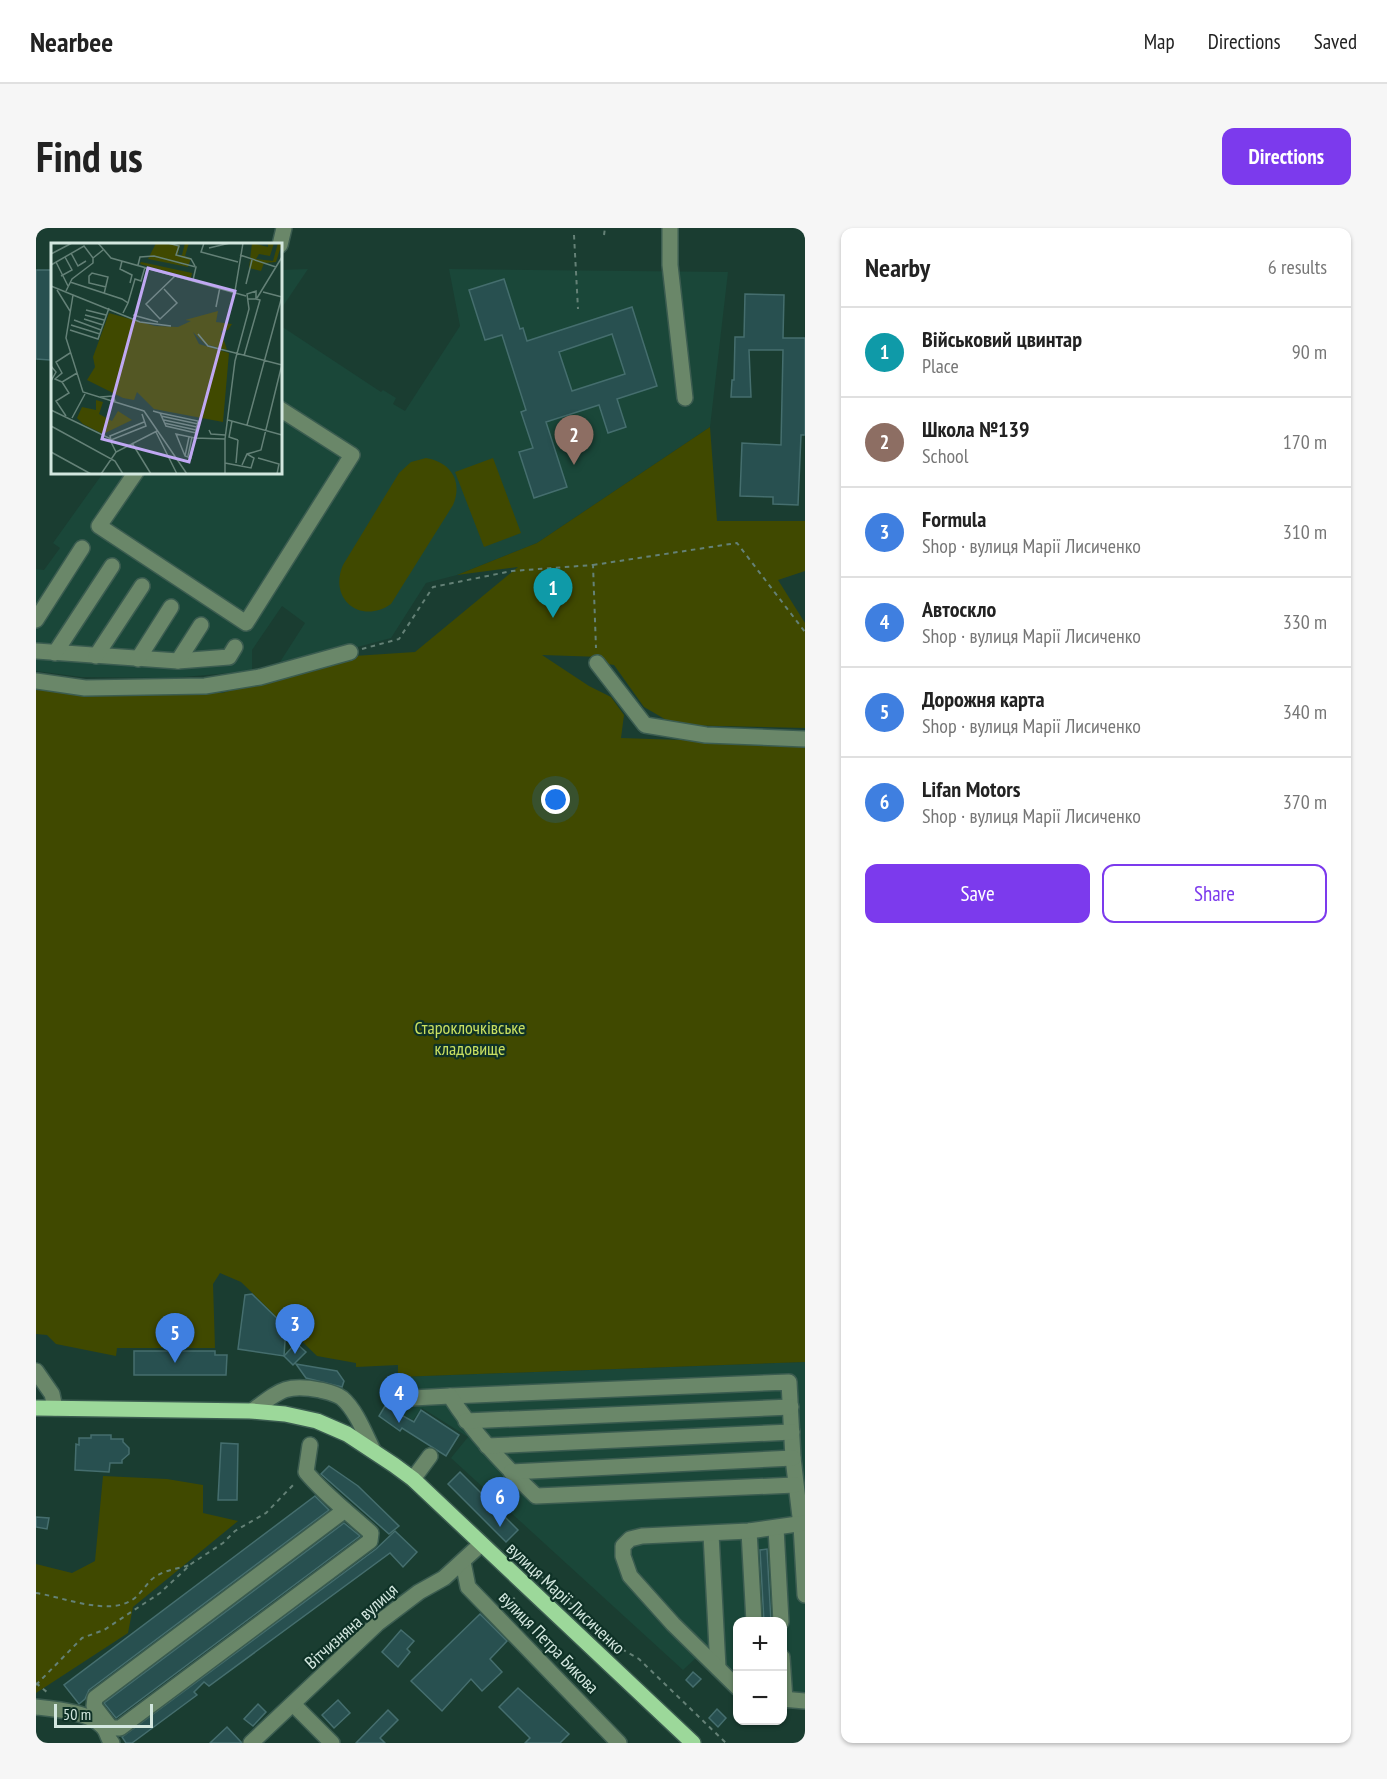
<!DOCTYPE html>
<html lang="en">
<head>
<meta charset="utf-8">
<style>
	:root { --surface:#fff; --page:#f6f6f6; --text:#222; --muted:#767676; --line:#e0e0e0; --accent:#7c3aed }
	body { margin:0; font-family:"PT Sans Narrow",sans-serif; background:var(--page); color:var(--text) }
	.controls { position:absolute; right:18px; bottom:18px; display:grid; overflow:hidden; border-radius:12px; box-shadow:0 2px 4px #0004 }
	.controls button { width:54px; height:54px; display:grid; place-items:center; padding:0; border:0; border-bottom:2px solid var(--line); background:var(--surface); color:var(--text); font:30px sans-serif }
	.scale { position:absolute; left:18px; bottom:15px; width:99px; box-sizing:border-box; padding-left:6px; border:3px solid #d3e7df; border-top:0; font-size:16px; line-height:21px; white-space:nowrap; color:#d3e7df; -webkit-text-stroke:4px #0f3227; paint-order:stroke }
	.you { position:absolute; left:520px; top:572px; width:21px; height:21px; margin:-15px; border:4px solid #fff; border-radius:50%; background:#1a73e8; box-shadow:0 0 0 9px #1a73e833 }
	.badge { display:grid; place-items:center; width:39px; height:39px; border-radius:50%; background:var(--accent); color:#fff; font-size:20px; font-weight:700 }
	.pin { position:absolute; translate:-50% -50px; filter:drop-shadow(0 2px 3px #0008) }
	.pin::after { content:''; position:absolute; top:32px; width:21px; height:18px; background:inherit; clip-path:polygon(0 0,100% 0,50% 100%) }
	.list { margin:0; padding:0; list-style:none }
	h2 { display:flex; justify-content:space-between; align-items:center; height:78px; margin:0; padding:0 24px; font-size:26px }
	h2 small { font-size:20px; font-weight:400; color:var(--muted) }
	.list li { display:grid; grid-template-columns:39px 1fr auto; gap:18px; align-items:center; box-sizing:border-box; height:90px; padding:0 24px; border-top:2px solid var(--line) }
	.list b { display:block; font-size:22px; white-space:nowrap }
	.list p { margin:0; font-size:20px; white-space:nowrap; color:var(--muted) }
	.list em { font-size:20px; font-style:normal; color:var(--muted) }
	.actions { display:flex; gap:12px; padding:18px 24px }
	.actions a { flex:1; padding:14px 0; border:2px solid var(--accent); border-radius:12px; text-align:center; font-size:21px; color:var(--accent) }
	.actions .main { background:var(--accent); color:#fff }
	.map { position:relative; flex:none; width:769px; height:1515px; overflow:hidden; border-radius:12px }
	header { display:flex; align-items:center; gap:36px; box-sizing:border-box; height:84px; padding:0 30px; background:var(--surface); border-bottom:2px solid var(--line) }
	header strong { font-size:28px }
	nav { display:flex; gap:33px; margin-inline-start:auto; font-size:21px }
	.intro { display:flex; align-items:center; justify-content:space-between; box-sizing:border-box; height:144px; padding:0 36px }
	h1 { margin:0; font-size:42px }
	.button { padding:15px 27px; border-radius:12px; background:var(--accent); color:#fff; font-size:21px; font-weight:700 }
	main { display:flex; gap:36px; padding:0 36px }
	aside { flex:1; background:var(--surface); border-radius:12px; box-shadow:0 2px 4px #0004 }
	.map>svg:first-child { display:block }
	.built { fill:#1a4739 }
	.green { fill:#404900 }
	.building { fill:#285050; stroke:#456e6e; stroke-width:1.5; fill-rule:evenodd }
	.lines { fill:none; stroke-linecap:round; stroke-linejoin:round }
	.minor-casing { stroke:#3b5c50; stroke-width:18 }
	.major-casing { stroke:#3b5c50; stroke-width:18 }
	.path { stroke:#648176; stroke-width:2; stroke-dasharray:4.5 4.5; stroke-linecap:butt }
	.minor { stroke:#6a8769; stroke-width:15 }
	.major { stroke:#9cd89a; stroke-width:15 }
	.labels { text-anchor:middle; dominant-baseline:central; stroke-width:4.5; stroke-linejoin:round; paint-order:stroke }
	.park-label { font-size:18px; fill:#cae061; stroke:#0f3227 }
	.street-label { font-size:18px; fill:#d3e7df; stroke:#0f3227 }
	.inset-road { fill:none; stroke:#648177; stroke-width:1.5 }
	.view { fill:#c0a8f3; fill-opacity:0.15; stroke:#c0a8f3; stroke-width:3 }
	.inset-edge { fill:none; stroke:#d3e7df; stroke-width:3 }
</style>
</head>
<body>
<header>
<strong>Nearbee</strong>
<nav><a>Map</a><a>Directions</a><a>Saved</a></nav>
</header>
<div class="intro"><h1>Find us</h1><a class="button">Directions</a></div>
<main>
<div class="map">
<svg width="769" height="1515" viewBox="0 0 769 1515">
	<rect width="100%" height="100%" fill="#1a3d31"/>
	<g class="built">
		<path d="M272 41 245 81V42Z"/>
		<path d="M413 41 692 44 674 199 501 315 421 347 390 355 355 410 314 421 244 434 269 395 246 378 216 422V443L136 450 45 449 0 443V341L8 342 24 320 17 315 67 245 244 244 245 98 345 164 347 162 360 170 357 176 369 183 424 98Z"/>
		<path d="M769 1134V1478L747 1476 746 1394H702L701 1463 662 1428 647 1442 415 1230 432 1209 386 1180 377 1192 345 1175 344 1165H360L362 1149Z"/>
	</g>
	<g class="green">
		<path d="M674 199 681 293H769V343L742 352 769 395V500L639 497 608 479 578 437 566 435V429L506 427 553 458 575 469 588 487 585 510 769 516V1134L362 1149V1137L320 1139V1135L281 1128 205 1054 184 1045 177 1056 179 1120H81L80 1128 20 1116 11 1107 0 1106V462L68 465H186L318 428 379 424 482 339 421 347 501 315Z"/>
		<path d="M390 230C415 234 427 254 417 277L355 376C325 397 292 371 307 337L363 245 375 234Z"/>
		<path d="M457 230 485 305 448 319 419 244Z"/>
		<path d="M67 1248 131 1251 167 1257V1285L202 1293 97 1379 92 1405 0 1465V1336L36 1345 59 1333Z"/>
	</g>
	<g class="building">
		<path d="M0 42H15L14 132 0 131Z"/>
		<path d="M468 51 484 101 487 100 491 113 596 79 621 158 581 171 590 199 572 205 563 177 510 194 531 259 498 270 483 224 497 220 485 184 490 182 466 107 449 112 433 62ZM576 106 589 146 536 163 523 124Z"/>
		<path d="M709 66 748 67 747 110H769V207H765L762 277 737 276V269L704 268 706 215 745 217 747 122H713L715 169H695L696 152H698L699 109H708Z"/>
		<path d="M216 1066 250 1099 248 1128 202 1121 209 1067Z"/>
		<path d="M260 1115 270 1124 257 1137 248 1128Z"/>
		<path d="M98 1123H179V1127H191L190 1147H98Z"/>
		<path d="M260 1136 301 1143 308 1153 306 1159 270 1150Z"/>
		<path d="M349 1178 378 1194 385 1182 423 1207 410 1228 366 1200 364 1203 343 1188Z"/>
		<path d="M55 1207H75V1211H87V1214L93 1220V1226L86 1232V1235H74L73 1244 39 1242 40 1216 43 1217V1210H55Z"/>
		<path d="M185 1215 202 1216 201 1272H182Z"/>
		<path d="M293 1238 322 1258 363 1298 353 1306 285 1246Z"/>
		<path d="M424 1244 482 1302 470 1314 412 1256Z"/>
		<path d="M279 1268 293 1282 53 1462 49 1471 43 1476 28 1457Z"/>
		<path d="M0 1289 13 1290 11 1301 0 1299Z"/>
		<path d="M308 1295 324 1308 80 1490 68 1475Z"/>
		<path d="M359 1303 381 1324 367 1339 354 1325 173 1458 168 1454 158 1464 161 1467 96 1515H90L86 1509 340 1321Z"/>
		<path d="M731 1321 735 1394H728L724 1322Z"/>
		<path d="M444 1386 471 1413 454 1431 466 1444 446 1463 435 1451 406 1483 375 1453Z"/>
		<path d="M365 1402 378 1413 371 1421 374 1424 362 1439 346 1424Z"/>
		<path d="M657 1444 665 1451 657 1459 650 1452Z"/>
		<path d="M482 1460 533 1506 524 1515H489L494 1510 463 1479Z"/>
		<path d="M302 1472 314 1485 298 1500 286 1487Z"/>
		<path d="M222 1476 230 1484 217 1498 208 1491Z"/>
		<path d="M681 1481 690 1490 682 1499 673 1490Z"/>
		<path d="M352 1482 362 1492 344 1510 349 1515H320Z"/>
		<path d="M191 1499 206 1515H174Z"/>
	</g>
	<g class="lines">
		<defs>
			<g id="minor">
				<path d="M634 0V37L649 170"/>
				<path d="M244 17 248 0"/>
				<path d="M100 244 63 298 210 395 316 227 244 181"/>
				<path d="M0 392 46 320"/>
				<path d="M0 423 142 433 193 429 199 419"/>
				<path d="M19 425 76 338"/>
				<path d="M60 428 106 358"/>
				<path d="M102 431 135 379"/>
				<path d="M142 433 165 397"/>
				<path d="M561 435 609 497 670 507 769 511"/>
				<path d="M0 453 49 460 169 458 224 449 314 424"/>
				<path d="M0 1143 16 1166 19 1180"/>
				<path d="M414 1168 753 1154 757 1230 765 1297 769 1367"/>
				<path d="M358 1171 414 1168C438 1206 468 1237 500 1268L759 1257"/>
				<path d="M216 1183C243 1163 250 1155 284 1162 292 1164 299 1165 306 1170 320 1182 329 1206 337 1222"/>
				<path d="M430 1193 755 1179"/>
				<path d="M274 1217 270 1244C289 1267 313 1285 335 1305L334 1313 84 1500H75L58 1478 59 1470 309 1282"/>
				<path d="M451 1218 756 1204"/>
				<path d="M475 1244 757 1230"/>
				<path d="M377 1251 394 1228"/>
				<path d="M740 1300 745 1394"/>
				<path d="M713 1303 718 1394"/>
				<path d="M675 1306 682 1440"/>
				<path d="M427 1334 432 1359 583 1515"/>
				<path d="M746 1429 749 1472"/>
				<path d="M702 1460 637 1396 594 1348 587 1328V1318L594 1311 606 1308 713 1303 769 1295"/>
				<path d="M746 1471 769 1473"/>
				<path d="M257 1476 296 1515"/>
				<path d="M0 1479C18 1481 55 1484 67 1499 72 1504 71 1510 76 1515"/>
				<path d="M215 1515 342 1395 383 1364 408 1350 445 1316"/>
			</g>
			<path id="major" d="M0 1180 216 1183 249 1186 281 1193 311 1206 358 1237 377 1251 657 1515"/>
		</defs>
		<use href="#minor" class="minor-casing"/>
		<use href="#major" class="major-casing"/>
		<g class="path">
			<path d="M538 7 542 81"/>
			<path d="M568 7 569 0"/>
			<path d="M557 337 701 315 769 404"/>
			<path d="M326 421 363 411 397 359 476 343 557 337 560 420"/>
			<path d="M499 1349 503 1346 582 1419 603 1431 690 1515"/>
			<path d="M0 1365C27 1369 71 1388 96 1372 104 1367 109 1358 115 1352 126 1342 141 1341 154 1337"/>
			<path d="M470 1380 480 1368"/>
			<path d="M0 1455 12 1465"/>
			<path d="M0 1457 46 1410 68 1402 124 1365 155 1336 187 1315 199 1303 230 1285 259 1255"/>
		</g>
		<use href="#minor" class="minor"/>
		<use href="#major" class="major"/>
	</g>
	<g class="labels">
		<g class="park-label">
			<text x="434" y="799">Староклочківське<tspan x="434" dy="21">кладовище</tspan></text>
		</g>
		<g class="street-label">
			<text transform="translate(530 1370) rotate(43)">вулиця Марії Лисиченко</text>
			<text transform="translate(315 1398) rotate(-42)">Вітчизняна вулиця</text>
			<text transform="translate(513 1414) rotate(46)">вулиця Петра Бикова</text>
		</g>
	</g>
	<g transform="translate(15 15)">
		<rect width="231" height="231" fill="#1a3d31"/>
		<path d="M105 0 129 2 127 12H131L134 0H138L134 13 140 15 137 24 97 16ZM201 0 217 4V0H223L219 13 208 11 205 16 222 18 227 0H231L225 19 213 20 210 28 198 25ZM90 19 141 30 140 35 89 21ZM167 68 165 79 181 81 177 87 170 88 176 107 154 101 142 89 148 101 178 110 172 179 103 166 86 149 83 157 72 155 36 137 44 124 42 114 58 70 104 83 127 84 140 78 134 77ZM45 157 52 159 48 171 61 178 67 168 81 177 52 191 32 181 26 175 31 164 45 167Z" fill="#404900"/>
		<path class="inset-road" d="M47 0 60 15 195 53M117 0 128 3 125 12 140 16 144 23M153 0 150 9 187 19M158 5 179 0M20 10 27 23 35 18M0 11 21 0M189 12 225 24M71 18 69 26 81 32 79 40M5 19 17 43M0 22 33 3 42 15M87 22 89 14 103 13 145 24 142 37M10 33 21 27 14 14M19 39 71 56 77 60 72 70M195 41 201 17M0 43 22 52 15 95 32 149 93 168 136 231M113 46 126 60 109 76 95 61 125 32M6 47 19 68M15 48 21 36 42 20V15L52 7M184 48 192 0M212 49 231 54M53 51 57 34 41 30 38 33V40L55 44M22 52 89 79 120 83M206 55 231 14M77 60 84 36 90 38 94 24M165 64 169 44M35 67 55 72M34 72 53 77M82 72 107 79M33 76 52 82M23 77 50 87M20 82 49 91M19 87 47 96 58 65M147 91 157 103 231 122M193 113 209 57 205 56M0 123 5 129 0 138M11 139 4 136 11 130 5 119 19 110M49 154 62 153 64 158M0 167 58 195 65 209M102 168 109 170 115 183 145 190M109 170 147 178 145 187 144 195 140 215 134 213 125 191 144 195 174 196M91 171 95 183 60 197 59 193 93 179M15 173 5 158 18 150 11 139 26 130M110 173 147 181M21 175 34 151M113 177 146 184M177 177 231 192M181 178 178 194 187 197M113 180 145 187M196 182 231 53M0 183 64 218 72 231M158 187 160 191 174 192M105 189 126 231M81 200 100 231M0 209 40 231M134 213 138 194M137 213 141 194M207 215 228 221 226 231M174 220 200 225 203 215 196 211M185 220 187 197M191 222 196 211 210 207 231 121M50 231 65 209 106 188M174 231V196L184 118 198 66 196 51 205 48V56H197"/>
		<path class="view" d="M97 25 184 48 138 219 51 196Z"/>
		<rect width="231" height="231" class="inset-edge"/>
	</g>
</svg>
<div class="controls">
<button>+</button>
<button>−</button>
</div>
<div class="scale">50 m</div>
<div class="you"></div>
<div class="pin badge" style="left:517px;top:390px;background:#0f9aa8">1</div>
<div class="pin badge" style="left:538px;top:237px;background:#8d6e63">2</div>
<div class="pin badge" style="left:259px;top:1126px;background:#3f7fe0">3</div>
<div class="pin badge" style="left:363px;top:1195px;background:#3f7fe0">4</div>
<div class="pin badge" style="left:139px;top:1135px;background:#3f7fe0">5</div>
<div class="pin badge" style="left:464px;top:1299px;background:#3f7fe0">6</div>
</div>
<aside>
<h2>Nearby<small>6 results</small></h2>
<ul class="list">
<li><span class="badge" style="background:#0f9aa8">1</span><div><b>Військовий цвинтар</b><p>Place</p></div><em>90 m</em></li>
<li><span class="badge" style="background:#8d6e63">2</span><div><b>Школа №139</b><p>School</p></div><em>170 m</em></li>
<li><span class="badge" style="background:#3f7fe0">3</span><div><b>Formula</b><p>Shop · вулиця Марії Лисиченко</p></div><em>310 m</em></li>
<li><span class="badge" style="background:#3f7fe0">4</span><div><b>Автоскло</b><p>Shop · вулиця Марії Лисиченко</p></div><em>330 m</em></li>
<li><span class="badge" style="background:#3f7fe0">5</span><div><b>Дорожня карта</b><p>Shop · вулиця Марії Лисиченко</p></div><em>340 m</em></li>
<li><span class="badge" style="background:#3f7fe0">6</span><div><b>Lifan Motors</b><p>Shop · вулиця Марії Лисиченко</p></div><em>370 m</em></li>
</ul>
<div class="actions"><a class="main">Save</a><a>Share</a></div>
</aside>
</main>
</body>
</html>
